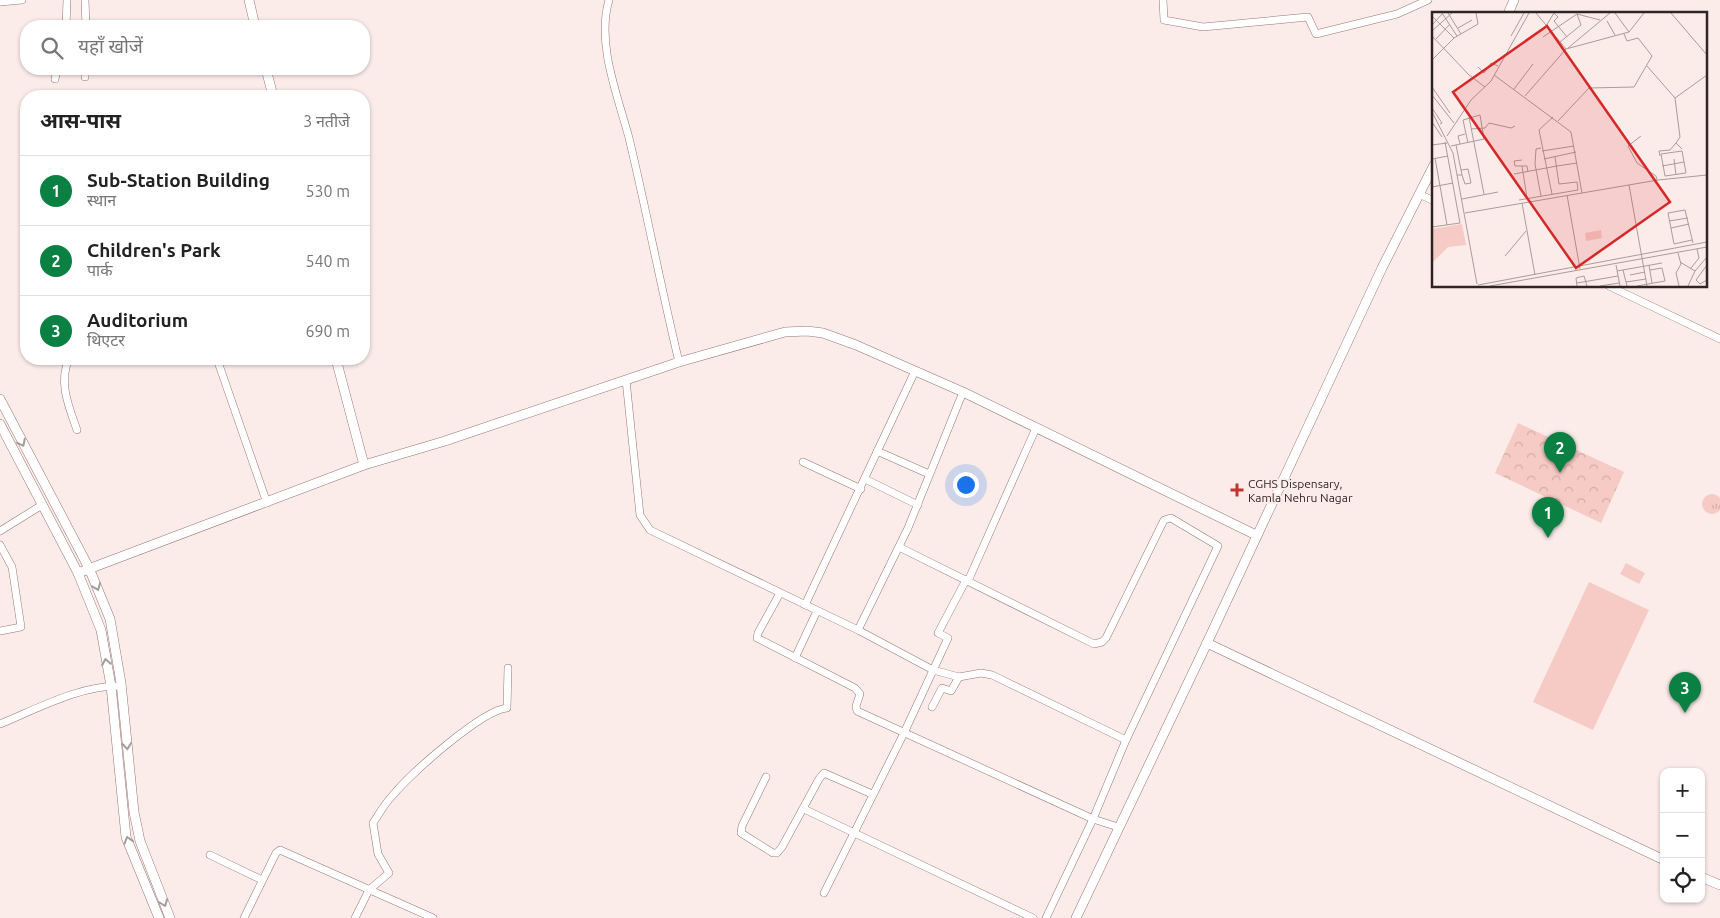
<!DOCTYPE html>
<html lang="hi">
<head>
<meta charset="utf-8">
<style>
	:root { --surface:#fff; --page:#f2f2f2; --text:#222; --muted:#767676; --line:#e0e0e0; --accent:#0b8043 }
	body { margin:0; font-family:Ubuntu,"Noto Sans Devanagari",sans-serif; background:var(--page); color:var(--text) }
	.controls { position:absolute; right:15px; bottom:15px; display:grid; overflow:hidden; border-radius:10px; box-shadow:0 1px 4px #0004 }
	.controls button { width:45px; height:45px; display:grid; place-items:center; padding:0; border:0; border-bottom:1px solid var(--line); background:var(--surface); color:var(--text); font:25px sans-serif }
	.you { position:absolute; left:965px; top:484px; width:18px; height:18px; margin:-12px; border:4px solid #fff; border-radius:50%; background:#1a73e8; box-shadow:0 0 0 8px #1a73e833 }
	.badge { display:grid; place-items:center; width:32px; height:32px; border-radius:50%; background:var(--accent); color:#fff; font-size:16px; font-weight:700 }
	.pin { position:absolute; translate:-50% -41px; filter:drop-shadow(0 1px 2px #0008) }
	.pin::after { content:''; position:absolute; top:26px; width:18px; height:15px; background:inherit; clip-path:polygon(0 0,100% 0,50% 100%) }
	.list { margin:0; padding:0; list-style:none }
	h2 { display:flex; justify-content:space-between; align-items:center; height:65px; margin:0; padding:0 20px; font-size:21px }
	h2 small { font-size:16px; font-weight:400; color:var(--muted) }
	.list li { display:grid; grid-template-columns:32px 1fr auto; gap:15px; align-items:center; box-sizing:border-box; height:70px; padding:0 20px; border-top:1px solid var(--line) }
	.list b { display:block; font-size:19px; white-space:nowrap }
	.list p { margin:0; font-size:16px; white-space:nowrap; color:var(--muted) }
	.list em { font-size:16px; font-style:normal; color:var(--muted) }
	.icon { flex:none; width:28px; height:28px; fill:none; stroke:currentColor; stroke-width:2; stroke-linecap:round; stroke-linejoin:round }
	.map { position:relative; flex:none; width:1720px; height:918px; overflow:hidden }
	.search { position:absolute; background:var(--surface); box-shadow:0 1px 4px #0004; left:20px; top:20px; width:350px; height:55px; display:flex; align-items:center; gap:12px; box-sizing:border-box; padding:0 18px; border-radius:20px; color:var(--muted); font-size:19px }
	.panel { position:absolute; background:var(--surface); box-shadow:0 1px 4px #0004; left:20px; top:90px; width:350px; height:275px; border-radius:20px }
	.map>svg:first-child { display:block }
	.grass { fill:url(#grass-tufts) }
	.forest { fill:url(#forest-crowns) }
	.garden { fill:#f6cac5 }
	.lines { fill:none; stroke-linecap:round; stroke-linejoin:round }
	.minor-casing { stroke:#967773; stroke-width:8 }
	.tertiary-casing { stroke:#967773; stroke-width:10 }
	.minor { stroke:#fff; stroke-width:7 }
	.tertiary { stroke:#fff; stroke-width:9 }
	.oneway { stroke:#a29d9c }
	.poi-dot { fill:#c2342f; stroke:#fbecea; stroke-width:2 }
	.labels { text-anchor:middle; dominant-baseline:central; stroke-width:4; stroke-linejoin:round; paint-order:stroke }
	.poi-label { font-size:12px; fill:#312523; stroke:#fbecea; text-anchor:start }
	.inset-road { fill:none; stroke:#aa9c9a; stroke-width:1 }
	.view { fill:#d62828; fill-opacity:0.15; stroke:#d62828; stroke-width:2.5 }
	.inset-edge { fill:none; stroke:#312523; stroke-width:2.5 }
</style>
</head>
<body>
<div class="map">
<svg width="1720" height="918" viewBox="0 0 1720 918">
	<defs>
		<pattern id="grass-tufts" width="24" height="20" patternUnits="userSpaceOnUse" patternTransform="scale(1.25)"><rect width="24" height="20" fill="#f6cac5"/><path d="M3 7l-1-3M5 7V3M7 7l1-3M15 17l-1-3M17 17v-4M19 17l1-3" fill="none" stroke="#d3ada9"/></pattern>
		<pattern id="forest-crowns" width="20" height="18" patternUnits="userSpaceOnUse" patternTransform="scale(1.25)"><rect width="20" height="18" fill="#f6cac5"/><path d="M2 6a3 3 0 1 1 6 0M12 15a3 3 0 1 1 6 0" fill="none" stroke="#d3ada9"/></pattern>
	</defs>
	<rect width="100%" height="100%" fill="#fbecea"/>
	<circle class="grass" cx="1712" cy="504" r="10"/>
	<path class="forest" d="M1518 423 1624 472 1601 523 1495 473Z"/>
	<g class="garden">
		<path d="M1626 563 1645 573 1639 584 1620 574Z"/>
		<path d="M1589 582 1649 610 1593 730 1533 702Z"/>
	</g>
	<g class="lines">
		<defs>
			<g id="minor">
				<path d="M85 0 86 26"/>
				<path d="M609 0C596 44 618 96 629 138 647 213 661 288 679 362"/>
				<path d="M1163 0 1164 20 1203 27 1308 17 1316 34 1397 14 1428 0"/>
				<path d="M0 2 22 0"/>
				<path d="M66 26 67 0"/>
				<path d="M85 77V69"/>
				<path d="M55 79 57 69"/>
				<path d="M1419 194 1434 201"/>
				<path d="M1609 286 1720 339"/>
				<path d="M69 359C58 382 69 407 77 430"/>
				<path d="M217 359 267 503"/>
				<path d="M626 380 640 515 650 530 858 630 933 670 959 677 981 673 992 675 1126 740"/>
				<path d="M877 451 929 474"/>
				<path d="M803 462 861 489"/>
				<path d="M865 479 918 505"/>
				<path d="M0 531 42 505"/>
				<path d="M0 545 12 567 21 627 0 631"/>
				<path d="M899 547 1094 644 1102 642 1106 638 1164 520 1171 518 1218 546 1126 740 1093 819 1046 918"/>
				<path d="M968 581 1036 428"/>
				<path d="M780 593 758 633 757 638 855 688 860 694 856 706 857 711 1093 819 1118 827"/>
				<path d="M805 605 915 371"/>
				<path d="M858 630 908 528 963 392"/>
				<path d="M795 658 817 611"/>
				<path d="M932 707 942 688 951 691 959 677"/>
				<path d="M0 724C37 709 80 685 121 686"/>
				<path d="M766 777 742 826 741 833 773 853H777L782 847 819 779 824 773 872 794"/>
				<path d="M804 809 1033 918"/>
				<path d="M210 855 262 880"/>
				<path d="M824 893 904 733 948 638 938 633 966 580"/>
				<path d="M244 918 276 853 280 850 433 918"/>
				<path d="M355 918 369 890 389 873 378 854 373 823C379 814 385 803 393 795 410 774 482 710 507 708L508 668"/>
			</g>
			<g id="tertiary">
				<path d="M249 0 255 26"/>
				<path d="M1508 14 1514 0"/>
				<path d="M266 69 273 96"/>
				<path d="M336 359 364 465"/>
				<path d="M0 399 89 568 110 619 121 683 134 812 140 841 170 918"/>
				<path d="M0 424 78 573 101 630 111 686 126 837 159 918"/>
				<path d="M78 573 364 465 445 441 679 362 785 332 807 331 823 333 856 345 963 392 1256 535"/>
				<path d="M1207 643 1664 860"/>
				<path d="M1701 877 1720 885"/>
				<path d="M1076 918 1207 643 1382 268 1434 165"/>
			</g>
		</defs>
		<use href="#minor" class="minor-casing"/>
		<use href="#tertiary" class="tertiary-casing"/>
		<use href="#minor" class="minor"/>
		<use href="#tertiary" class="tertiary"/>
	</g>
	<defs><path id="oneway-chevron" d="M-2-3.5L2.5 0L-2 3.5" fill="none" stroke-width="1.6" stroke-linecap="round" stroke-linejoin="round" transform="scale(1.25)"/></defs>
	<g class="oneway">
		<use href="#oneway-chevron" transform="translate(22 443) rotate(63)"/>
		<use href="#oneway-chevron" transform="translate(97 587) rotate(68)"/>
		<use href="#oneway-chevron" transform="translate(106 662) rotate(-100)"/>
		<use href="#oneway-chevron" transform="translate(127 746) rotate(84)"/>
		<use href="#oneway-chevron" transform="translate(128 840) rotate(-107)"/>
		<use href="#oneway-chevron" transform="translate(164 903) rotate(69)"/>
	</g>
	<path class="poi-dot" d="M1234.5 482.5h5v5h5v5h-5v5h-5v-5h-5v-5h5z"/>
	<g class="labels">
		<g class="poi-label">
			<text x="1248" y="483">CGHS Dispensary,<tspan x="1248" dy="14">Kamla Nehru Nagar</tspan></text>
		</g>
	</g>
	<g transform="translate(1432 12)">
		<rect width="275" height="275" fill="#fbecea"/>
		<path d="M30 212 34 233 16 235 0 251V217Z" fill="#f6cac5"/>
		<path d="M169 218 170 226 154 229 153 221Z" fill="#f6cac5"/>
		<path class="inset-road" d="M10 1 25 24M16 1 29 22M104 1 134 37M122 1 126 5 122 9 135 25M183 1 197 20M239 1 275 43M0 4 22 26M175 9 183 23M0 13 11 1M114 14 122 1M26 16 40 8M0 19 20 1M0 24 37 63 53 75M79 24 92 1M111 25 145 2 168 8M4 27 18 12M128 30 149 13 145 2M136 36 178 1M0 48 22 26 46 12 44 1M215 54 243 86 248 125 244 131 250 137M46 55 52 61 59 51 66 54M62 63 139 120 150 181M0 75 18 101M82 77 101 52M0 83 22 111M93 84 134 37 197 20 212 1M243 86 275 63M0 96 10 111 8 112M0 100 21 141 45 272M37 105 52 182M31 108 36 131M126 109 157 76 202 75 220 44 206 26 195 29 192 22M0 110 10 125M39 117 53 116 57 111 79 116 83 114M15 124 39 88 59 69 97 1M209 124 196 134 205 151 224 164 225 168M13 130 28 211M28 132 26 124 33 122M0 133 15 131M24 133 30 163H25M19 134 52 127 48 103 31 108M110 139 142 134M250 139 254 161 233 164 229 142ZM228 144 227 139 238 138 244 131M3 146 15 213M0 147 16 144M112 147 144 140M242 147 244 163M90 148 82 149 83 154H95L96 160M90 154 95 186M125 154 145 151M230 154 252 150M29 158 36 157 39 171 33 172 30 163M82 162 125 154M197 173 215 274M0 175 21 171M120 182 107 118 121 105M135 183 148 257M109 184 103 152 104 137 109 136M30 187 66 180M87 188 146 178 145 170 127 172 123 145M90 191 103 263M33 201 226 168 275 163M237 209 256 206M0 215 28 211M239 216 257 212M242 232 236 201 253 198 261 231M242 232 260 228M246 241 249 252 244 261 247 274M73 244 94 219M248 250 263 259 275 245M184 253 188 274M217 253 220 271M275 253 264 268 268 272 275 268M259 256 267 246 265 237M191 258 195 274M185 259 230 251M198 263 213 260M194 270 214 267M145 271 186 264M46 273 275 230M58 274 275 235M145 274 144 266 152 264 155 274M168 274 187 271M205 274 233 269 230 256 218 258M256 274 263 259"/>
		<path class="view" d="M115 14 238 190 144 256 21 80Z"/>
		<rect width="275" height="275" class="inset-edge"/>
	</g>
</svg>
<div class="controls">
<button>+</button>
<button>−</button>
<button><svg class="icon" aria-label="locate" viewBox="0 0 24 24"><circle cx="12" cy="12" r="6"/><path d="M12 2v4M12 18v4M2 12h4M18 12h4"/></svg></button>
</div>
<div class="you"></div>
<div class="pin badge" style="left:1548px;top:538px">1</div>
<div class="pin badge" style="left:1560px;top:473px">2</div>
<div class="pin badge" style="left:1685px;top:713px">3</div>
<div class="search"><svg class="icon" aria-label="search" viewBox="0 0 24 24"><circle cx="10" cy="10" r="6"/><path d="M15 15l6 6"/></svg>यहाँ खोजें</div>
<section class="panel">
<h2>आस-पास<small>3 नतीजे</small></h2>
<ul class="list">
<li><span class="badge">1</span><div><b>Sub-Station Building</b><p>स्थान</p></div><em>530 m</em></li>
<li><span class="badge">2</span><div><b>Children's Park</b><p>पार्क</p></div><em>540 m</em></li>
<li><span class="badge">3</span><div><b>Auditorium</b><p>थिएटर</p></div><em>690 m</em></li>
</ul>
</section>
</div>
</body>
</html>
